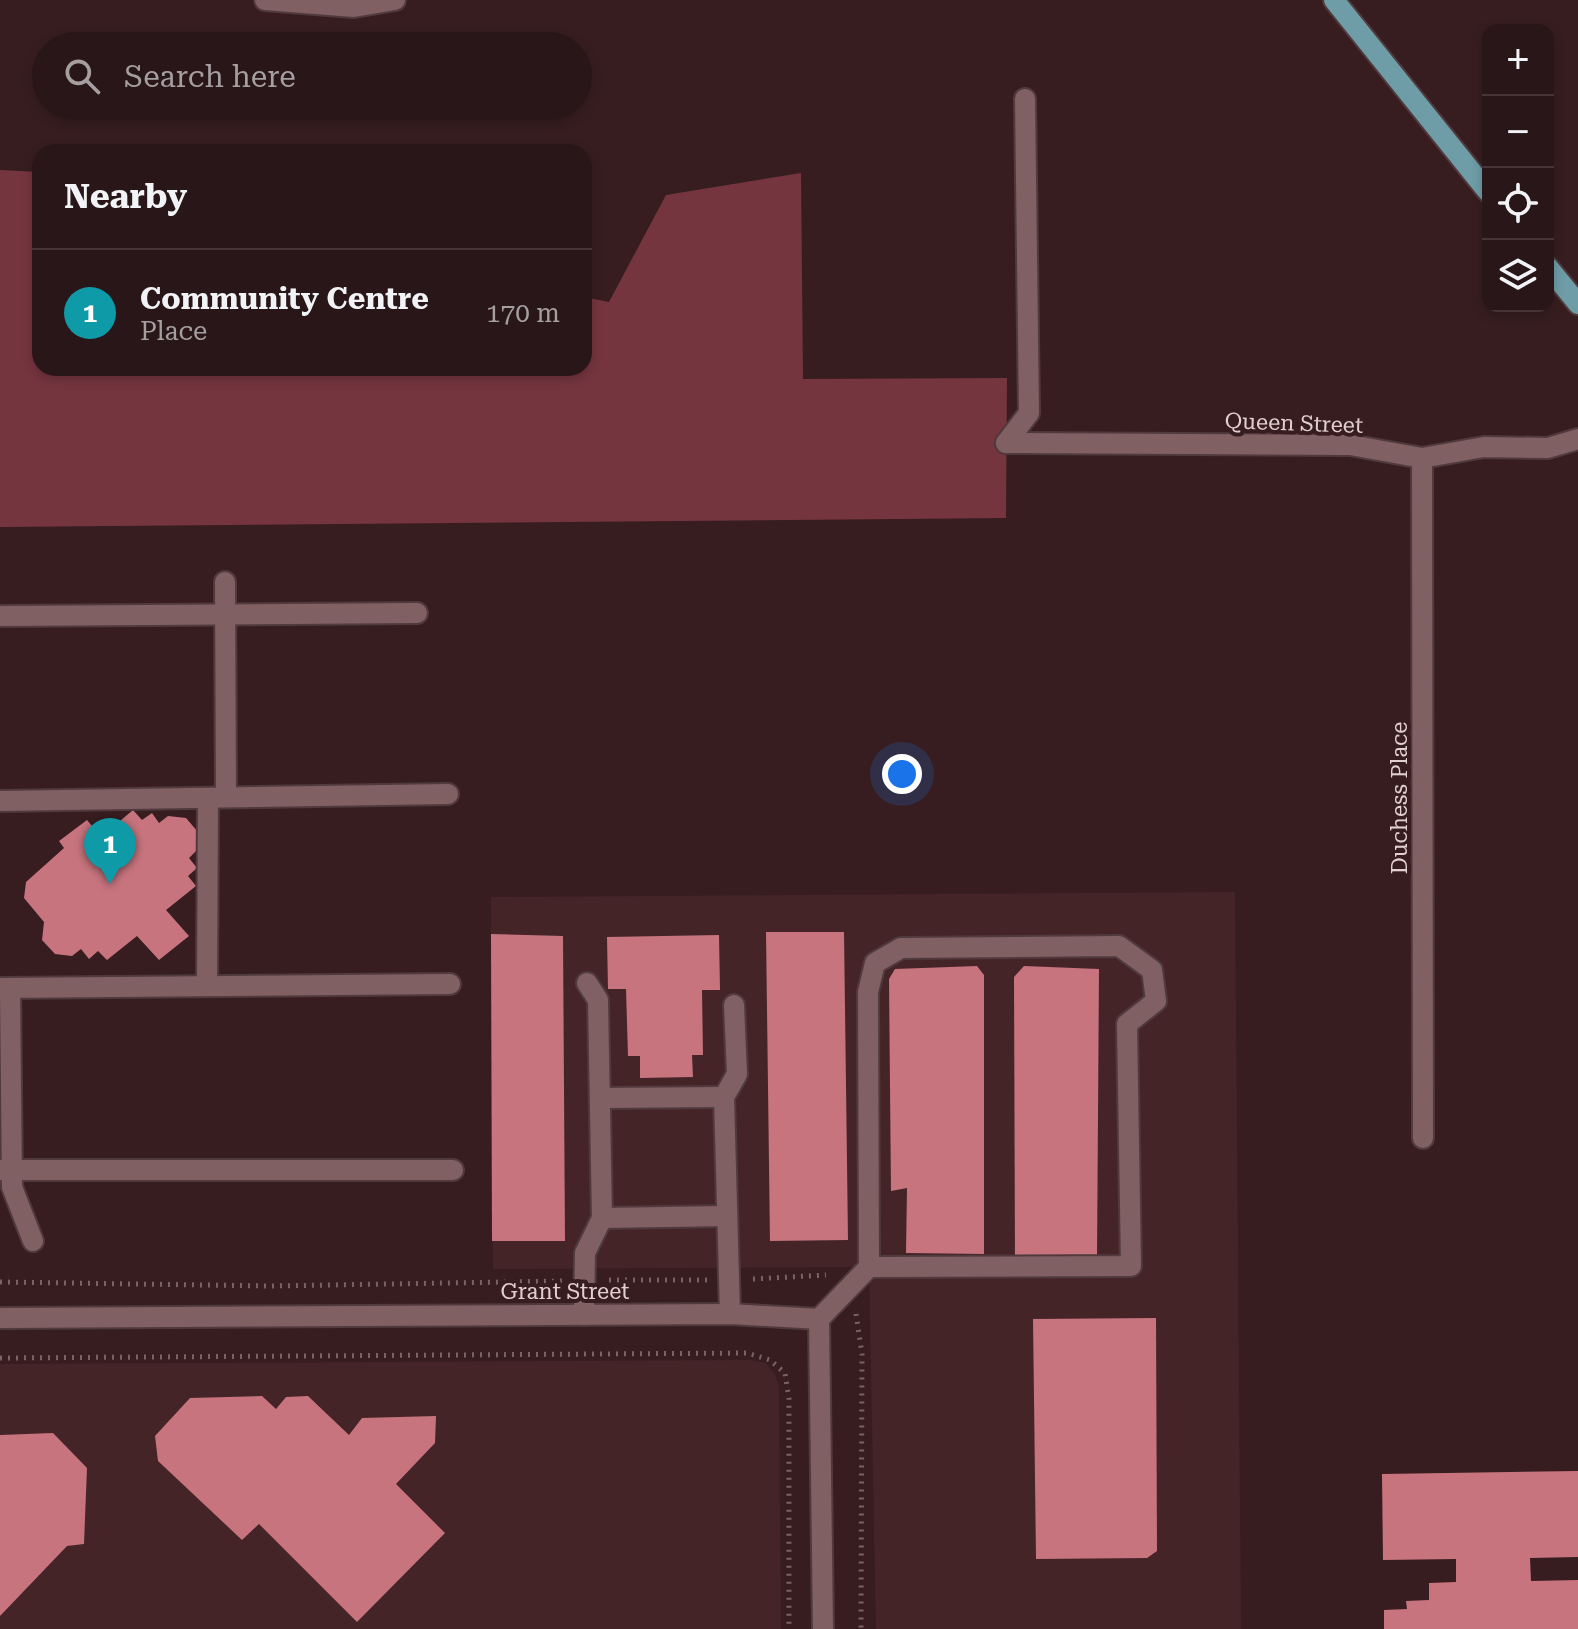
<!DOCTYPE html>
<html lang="en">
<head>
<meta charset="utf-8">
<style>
	:root { --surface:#291618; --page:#311f21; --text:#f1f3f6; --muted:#a59fa2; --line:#453537; --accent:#b45309 }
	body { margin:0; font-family:"Roboto Serif",serif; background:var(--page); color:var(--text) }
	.controls { position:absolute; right:24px; top:24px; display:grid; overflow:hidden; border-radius:16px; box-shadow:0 4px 12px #0003 }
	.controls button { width:72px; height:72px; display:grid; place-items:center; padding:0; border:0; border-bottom:2px solid var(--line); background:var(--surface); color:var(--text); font:40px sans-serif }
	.you { position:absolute; left:902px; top:774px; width:28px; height:28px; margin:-20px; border:6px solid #fff; border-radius:50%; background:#1a73e8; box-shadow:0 0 0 12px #1a73e833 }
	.badge { display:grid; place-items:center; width:52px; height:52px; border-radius:50%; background:var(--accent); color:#fff; font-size:26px; font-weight:700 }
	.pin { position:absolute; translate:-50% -66px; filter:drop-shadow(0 2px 4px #0008) }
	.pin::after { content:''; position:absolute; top:42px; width:28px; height:24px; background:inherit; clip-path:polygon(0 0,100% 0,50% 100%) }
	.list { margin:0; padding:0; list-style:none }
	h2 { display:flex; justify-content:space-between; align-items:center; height:104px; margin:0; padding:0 32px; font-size:34px }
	h2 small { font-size:26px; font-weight:400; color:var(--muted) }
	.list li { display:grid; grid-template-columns:52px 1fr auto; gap:24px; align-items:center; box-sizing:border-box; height:128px; padding:0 32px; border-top:2px solid var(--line) }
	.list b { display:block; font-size:30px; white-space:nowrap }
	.list p { margin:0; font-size:26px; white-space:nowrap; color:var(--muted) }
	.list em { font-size:26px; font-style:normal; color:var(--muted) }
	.icon { flex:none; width:44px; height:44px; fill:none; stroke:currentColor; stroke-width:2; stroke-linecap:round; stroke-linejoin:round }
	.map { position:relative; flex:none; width:1578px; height:1629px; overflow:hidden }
	.search { position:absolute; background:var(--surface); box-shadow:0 4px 12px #0003; left:32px; top:32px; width:560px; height:88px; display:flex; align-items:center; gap:20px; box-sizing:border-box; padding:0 28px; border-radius:44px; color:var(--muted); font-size:30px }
	.panel { position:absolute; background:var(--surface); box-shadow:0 4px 12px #0003; left:32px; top:144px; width:560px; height:232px; border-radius:24px }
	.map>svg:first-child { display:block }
	.built { fill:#452428 }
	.green { fill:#75353f }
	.building { fill:#c7747e }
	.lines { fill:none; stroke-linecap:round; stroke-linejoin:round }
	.minor-casing { stroke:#503a3e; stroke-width:24 }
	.major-casing { stroke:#503a3e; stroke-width:24 }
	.path { stroke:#7a6365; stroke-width:5; stroke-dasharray:2 6; stroke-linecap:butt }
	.minor { stroke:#806063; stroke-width:20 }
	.major { stroke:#6e9da7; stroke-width:20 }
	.labels { text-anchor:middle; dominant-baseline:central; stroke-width:8; stroke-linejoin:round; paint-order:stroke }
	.street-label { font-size:22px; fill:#e2cfd1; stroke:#371d20 }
</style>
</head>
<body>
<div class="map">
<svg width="1578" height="1629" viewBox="0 0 1578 1629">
	<rect width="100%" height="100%" fill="#371d20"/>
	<g class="built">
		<path d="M1235 892 1241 1629H876L869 1267 493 1269 491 897Z"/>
		<path d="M751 1360 765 1363 775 1374 779 1387 781 1629H0V1364Z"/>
	</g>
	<path class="green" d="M0 170 40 172V368H584V297L609 302 666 195 801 173 803 379 1007 378 1006 518 0 527Z"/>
	<g class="building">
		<path d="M133 810 142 820 152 813 159 823 168 816 186 818 198 832 196 851 189 858 197 868 188 876 196 886 166 910 189 936 159 960 137 936 107 960 98 951 89 959 81 949 72 956 55 954 42 940 44 922 24 898 26 882 64 848 59 841 87 820 101 837Z"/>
		<path d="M766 932H844L848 1240 770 1241Z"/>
		<path d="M491 934 563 936 565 1241H492Z"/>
		<path d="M719 935 720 990H702L703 1055H692L693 1077 640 1078V1056H628L626 989H608L607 937Z"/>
		<path d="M977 966 984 975V1254L906 1253 907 1188 891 1191 889 979 895 969Z"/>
		<path d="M1024 966 1099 969 1097 1261 1015 1262 1014 977Z"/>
		<path d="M1156 1318 1157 1551 1147 1558 1036 1559 1033 1319Z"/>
		<path d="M262 1396 276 1409 286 1397 308 1396 349 1435 362 1418 436 1416 435 1443 396 1484 445 1533 357 1622 259 1524 242 1540 158 1461 155 1436 190 1398Z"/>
		<path d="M53 1433 87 1468 84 1544 67 1546 0 1616V1435Z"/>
		<path d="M1578 1471V1557L1530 1558 1531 1581 1578 1580V1629H1384V1610L1407 1609 1406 1601 1429 1600V1583L1456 1582V1559L1383 1560 1382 1474Z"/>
	</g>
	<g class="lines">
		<defs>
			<g id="minor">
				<path d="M265 0 354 7 395 0"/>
				<path d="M1006 443 1350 445 1422 458 1484 447 1548 448 1578 439"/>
				<path d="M1006 443 1029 413 1025 99"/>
				<path d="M1422 458 1423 1138"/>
				<path d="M225 582 226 797"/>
				<path d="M0 616 417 613"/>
				<path d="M0 801 448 794"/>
				<path d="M207 986 208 798"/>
				<path d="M0 988 450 984"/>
				<path d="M10 988 12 1187 33 1241"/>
				<path d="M600 1098 724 1097"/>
				<path d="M0 1170H453"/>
				<path d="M602 1218 727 1216"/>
				<path d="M730 1314 724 1097 737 1074 734 1005"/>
				<path d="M584 1315 585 1253 602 1218 598 1000 587 983"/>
				<path d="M0 1318 730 1314 819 1319 823 1629"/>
				<path d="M819 1319 869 1267 1131 1266 1127 1024 1156 1001 1152 970 1119 946 901 948 875 963 868 992 869 1267"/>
			</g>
			<g id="major">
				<path d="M1334 0 1488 192"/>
				<path d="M1548 267 1578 304"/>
			</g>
		</defs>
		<use href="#minor" class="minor-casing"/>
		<use href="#major" class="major-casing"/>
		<g class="path">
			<path d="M753 1279 826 1275"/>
			<path d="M609 1280H707"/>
			<path d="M0 1282 271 1286 563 1281"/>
			<path d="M856 1314 862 1354 861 1629"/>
			<path d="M0 1358 747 1353 770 1360 785 1373 789 1399V1629"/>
		</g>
		<use href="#minor" class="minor"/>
		<use href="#major" class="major"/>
	</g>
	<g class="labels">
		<g class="street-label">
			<text transform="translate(1294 423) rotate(2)">Queen Street</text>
			<text transform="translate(1399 798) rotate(-90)">Duchess Place</text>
			<text x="565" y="1291">Grant Street</text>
		</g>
	</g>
</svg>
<div class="controls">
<button>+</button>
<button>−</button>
<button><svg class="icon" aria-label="locate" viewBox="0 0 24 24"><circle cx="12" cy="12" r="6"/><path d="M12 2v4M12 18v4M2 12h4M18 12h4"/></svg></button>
<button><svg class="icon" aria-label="layers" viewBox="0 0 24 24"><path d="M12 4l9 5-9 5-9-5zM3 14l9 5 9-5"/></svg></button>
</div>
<div class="you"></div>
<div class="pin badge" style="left:110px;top:884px;background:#0f9aa8">1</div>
<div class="search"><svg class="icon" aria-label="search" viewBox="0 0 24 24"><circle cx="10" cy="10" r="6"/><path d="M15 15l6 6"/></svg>Search here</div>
<section class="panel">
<h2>Nearby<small></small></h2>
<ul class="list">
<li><span class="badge" style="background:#0f9aa8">1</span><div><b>Community Centre</b><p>Place</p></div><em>170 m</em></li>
</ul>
</section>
</div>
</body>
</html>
